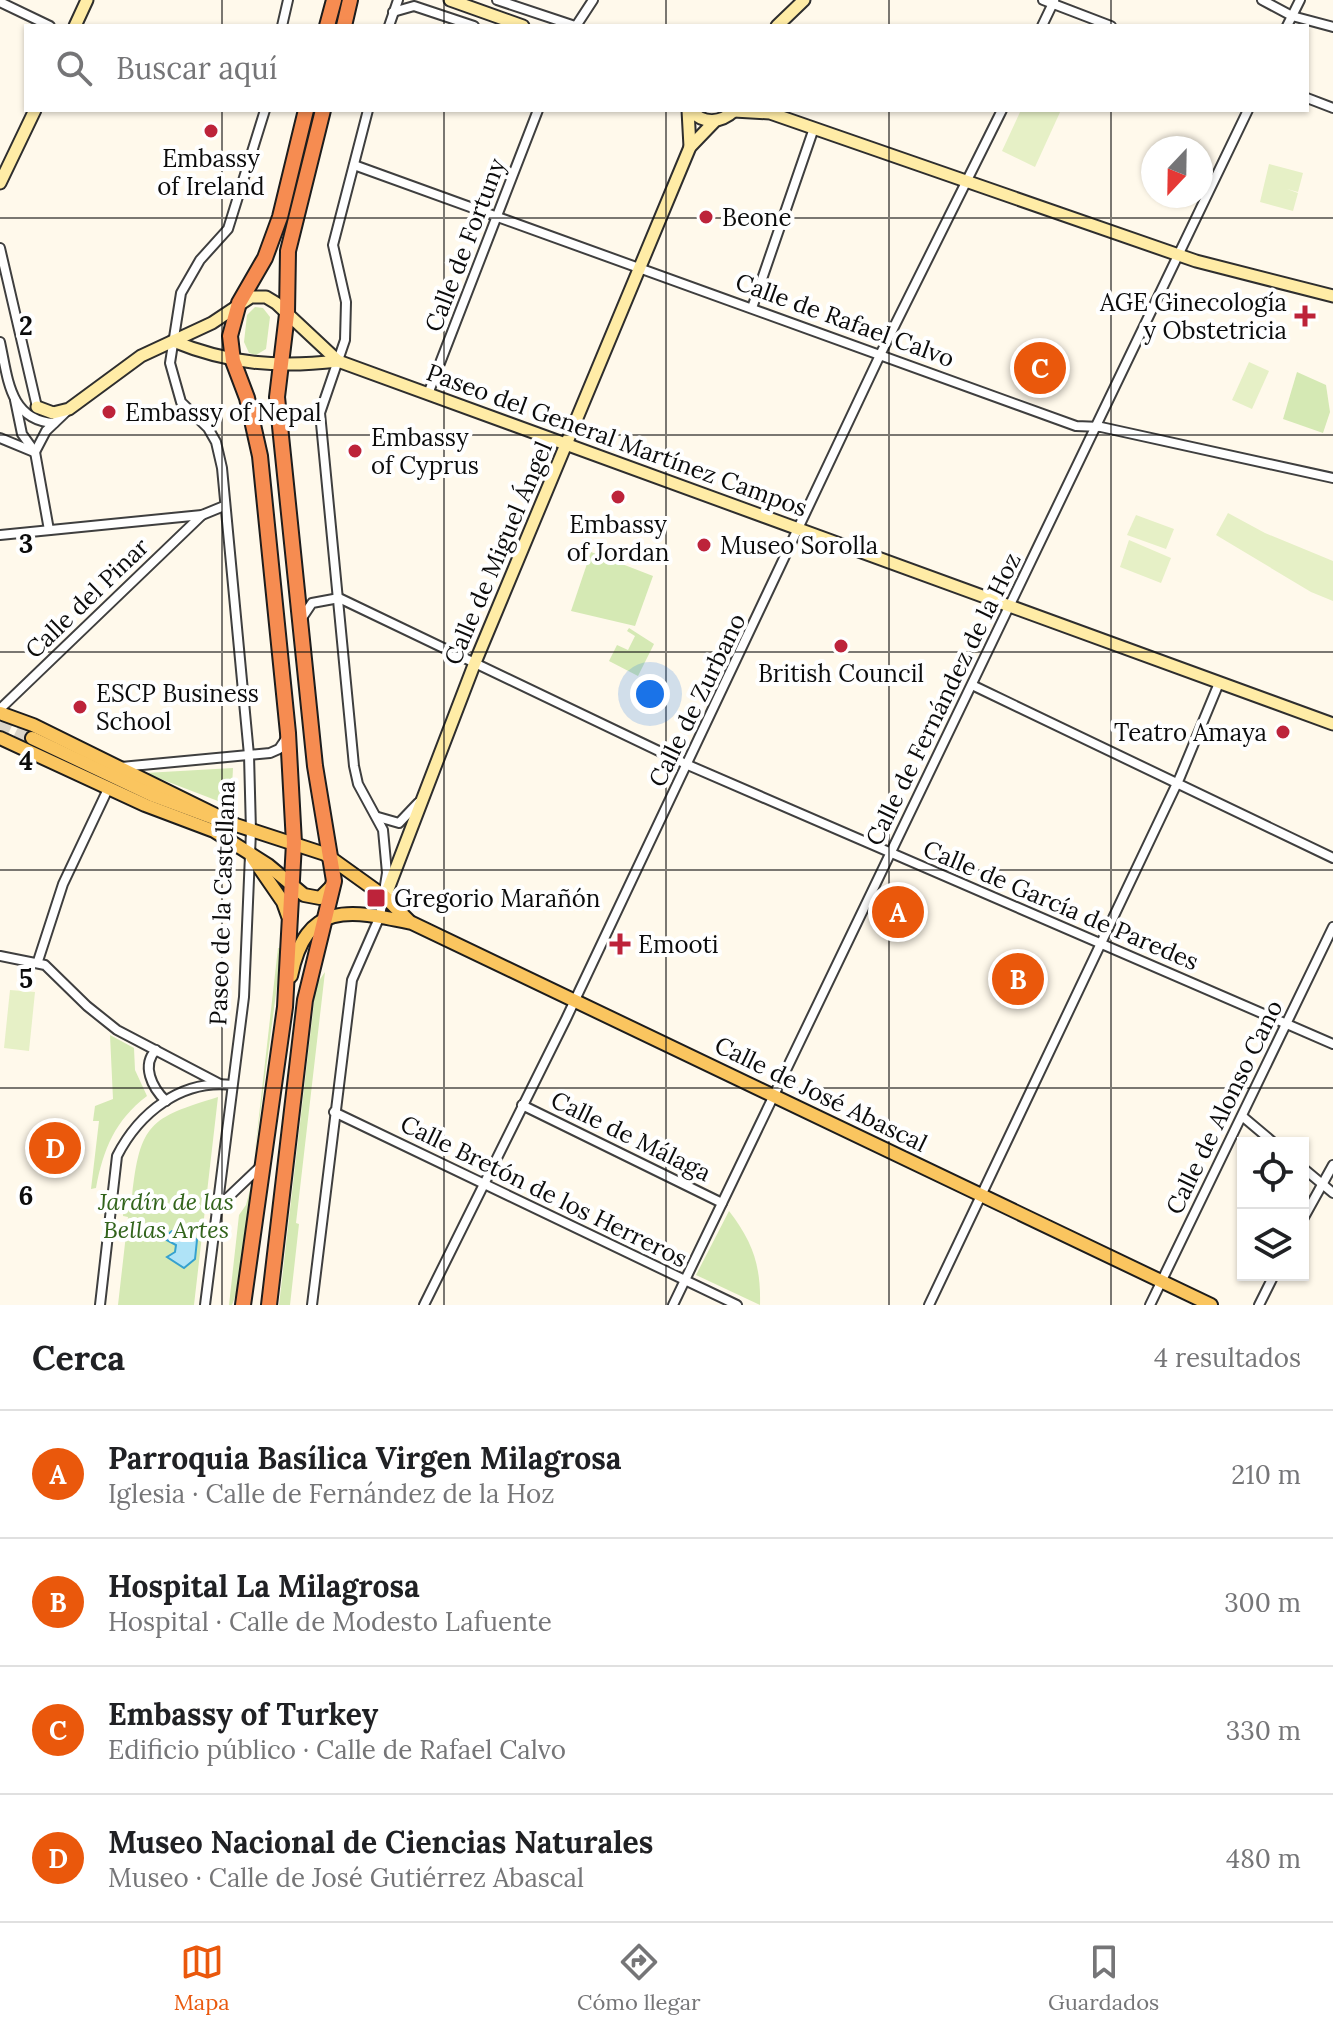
<!DOCTYPE html>
<html lang="es">
<head>
<meta charset="utf-8">
<style>
	:root { --surface:#fff; --page:#f6f6f6; --text:#202124; --muted:#757577; --line:#e0e0e0; --accent:#ea580c }
	body { margin:0; font-family:Lora,serif; background:var(--page); color:var(--text) }
	.controls { position:absolute; right:24px; bottom:24px; display:grid; overflow:hidden; border-radius:0px; box-shadow:0 2px 6px #0004 }
	.controls button { width:72px; height:72px; display:grid; place-items:center; padding:0; border:0; border-bottom:2px solid var(--line); background:var(--surface); color:var(--text); font:40px sans-serif }
	.compass { position:absolute; left:1141px; top:136px; width:72px; height:72px; border-radius:50%; background:var(--surface); box-shadow:0 2px 6px #0004; rotate:202deg }
	.you { position:absolute; left:650px; top:694px; width:28px; height:28px; margin:-20px; border:6px solid #fff; border-radius:50%; background:#1a73e8; box-shadow:0 0 0 12px #1a73e833 }
	.badge { display:grid; place-items:center; width:52px; height:52px; border-radius:50%; background:var(--accent); color:#fff; font-size:26px; font-weight:700 }
	.pin { position:absolute; translate:-50% -50%; border:4px solid #fff; box-shadow:0 2px 8px #0006 }
	.list { margin:0; padding:0; list-style:none }
	h2 { display:flex; justify-content:space-between; align-items:center; height:104px; margin:0; padding:0 32px; font-size:34px }
	h2 small { font-size:26px; font-weight:400; color:var(--muted) }
	.list li { display:grid; grid-template-columns:52px 1fr auto; gap:24px; align-items:center; box-sizing:border-box; height:128px; padding:0 32px; border-top:2px solid var(--line) }
	.list b { display:block; font-size:30px; white-space:nowrap }
	.list p { margin:0; font-size:26px; white-space:nowrap; color:var(--muted) }
	.list em { font-size:26px; font-style:normal; color:var(--muted) }
	.icon { flex:none; width:44px; height:44px; fill:none; stroke:currentColor; stroke-width:2; stroke-linecap:round; stroke-linejoin:round }
	.map { position:relative; flex:none; width:1333px; height:1305px; overflow:hidden }
	.search { position:absolute; background:var(--surface); box-shadow:0 2px 6px #0004; left:24px; right:24px; top:24px; height:88px; display:flex; align-items:center; gap:20px; box-sizing:border-box; padding:0 28px; border-radius:0px; color:var(--muted); font-size:30px }
	.sheet { height:616px; background:var(--surface) }
	nav { display:flex; justify-content:space-around; align-items:center; box-sizing:border-box; height:112px; border-top:2px solid var(--line); background:var(--surface); font-size:22px; color:var(--muted) }
	nav a { display:grid; justify-items:center; gap:4px }
	nav .on { color:var(--accent) }
	.map>svg:first-child { display:block }
	.green { fill:#d5e9b4 }
	.pitch { fill:#e6f0c6 }
	.water { fill:#afe3f7; stroke:#35a1cf; stroke-width:2 }
	.lines { fill:none; stroke-linecap:round; stroke-linejoin:round }
	.primary-tunnel { stroke:#dbd5ca; stroke-width:12; stroke-dasharray:12 6; stroke-linecap:butt }
	.street-casing { stroke:#3f3f3f; stroke-width:12 }
	.secondary-casing { stroke:#2e2e2e; stroke-width:15 }
	.primary-casing { stroke:#1d1d1d; stroke-width:16 }
	.highway-casing { stroke:#1d1d1d; stroke-width:18 }
	.street { stroke:#fff; stroke-width:8 }
	.secondary { stroke:#ffeca6; stroke-width:11 }
	.primary { stroke:#fac55f; stroke-width:12 }
	.highway { stroke:#f68c51; stroke-width:14 }
	.grid { fill:none; stroke:#0c0c0c; stroke-width:2; stroke-opacity:0.55 }
	.poi-dot { fill:#bd233a; stroke:#fff; stroke-width:3 }
	.labels { text-anchor:middle; dominant-baseline:central; stroke-width:8; stroke-linejoin:round; paint-order:stroke }
	.poi-label { font-size:24px; fill:#0c0c0c; stroke:#fff; text-anchor:start }
	.street-label { font-size:24px; fill:#0c0c0c; stroke:#fff }
	.park-label { font-size:24px; font-style:italic; fill:#32641c; stroke:#fff }
	.grid-label { font-size:26px; text-anchor:middle; font-weight:bold; fill:#0c0c0c; stroke:#fff; stroke-width:8; stroke-linejoin:round; paint-order:stroke }
</style>
</head>
<body>
<div class="map">
<svg width="1333" height="1305" viewBox="0 0 1333 1305">
	<rect width="100%" height="100%" fill="#fff9eb"/>
	<g class="green">
		<path d="M255 307 263 308 270 317 266 349 256 355 249 353 244 342 247 315Z"/>
		<path d="M1297 372 1326 385 1330 412 1323 433 1283 419Z"/>
		<path d="M591 552 653 576 635 626 571 611Z"/>
		<path d="M629 628 654 644 638 676 609 661 617 645 628 650 635 636 627 631Z"/>
		<path d="M233 768 231 806 145 773Z"/>
		<path d="M278 948H282L254 1160Z"/>
		<path d="M325 972 296 1223 299 1224 290 1305H279L316 985Z"/>
		<path d="M110 1035 134 1048 135 1070 147 1096C115 1120 103 1150 96 1188L91 1189 99 1121H93L95 1106 113 1099Z"/>
		<path d="M218 1097 194 1305H118L128 1217 123 1216 125 1197H132C140 1123 150 1118 218 1097Z"/>
		<path d="M252 1182 236 1294 232 1305H229L239 1215 246 1205Z"/>
		<path d="M729 1211C753 1242 761 1266 760 1305L696 1275Z"/>
	</g>
	<g class="pitch">
		<path d="M1021 110H1061L1035 167 1002 151Z"/>
		<path d="M1269 164 1303 173 1298 192 1287 189 1298 193 1293 211 1260 202Z"/>
		<path d="M1249 362 1269 371 1252 409 1232 400Z"/>
		<path d="M1228 513 1265 533 1333 561V601L1311 592 1216 535Z"/>
		<path d="M1136 515 1174 529 1166 549 1127 535Z"/>
		<path d="M1129 540 1171 558 1161 583 1120 567Z"/>
		<path d="M10 990 35 992 29 1051 4 1048Z"/>
	</g>
	<path class="water" d="M172 1231H187L197 1240 195 1259 184 1268 167 1257 175 1252 176 1245 163 1238Z"/>
	<g class="lines">
		<path class="primary-tunnel" d="M0 723 32 738"/>
		<defs>
			<g id="street">
				<path d="M497 0 575 26"/>
				<path d="M1043 0 1111 26"/>
				<path d="M1262 0 1292 16 1333 27"/>
				<path d="M0 2 50 26"/>
				<path d="M393 12 414 6 474 26"/>
				<path d="M282 26 288 0"/>
				<path d="M389 26 398 0"/>
				<path d="M576 26 593 0"/>
				<path d="M1042 26 1054 1"/>
				<path d="M1287 26 1300 0"/>
				<path d="M1307 98 1333 108"/>
				<path d="M354 165 1076 426 1101 427 1333 478"/>
				<path d="M0 248 37 407"/>
				<path d="M752 308 814 128"/>
				<path d="M0 342C8 378 9 420 54 423"/>
				<path d="M428 394 538 110"/>
				<path d="M15 400 22 434 35 452 49 530"/>
				<path d="M0 438 34 452"/>
				<path d="M35 452 46 431 68 410"/>
				<path d="M0 535 202 515 224 506"/>
				<path d="M302 618 312 603 339 598 688 765 1333 1044"/>
				<path d="M972 685 1333 858"/>
				<path d="M0 709 202 515"/>
				<path d="M121 767 270 753 279 749 287 737"/>
				<path d="M378 817 399 823 418 803"/>
				<path d="M0 956 45 965 87 1006 117 1030 220 1084"/>
				<path d="M38 961 63 884 108 789"/>
				<path d="M156 1050C141 1065 152 1088 166 1101"/>
				<path d="M522 1105 722 1203"/>
				<path d="M334 1112 737 1305"/>
				<path d="M1242 1116 1274 1143"/>
				<path d="M1303 1168 1333 1193"/>
				<path d="M219 1206 261 1166"/>
				<path d="M1303 1219 1333 1165"/>
				<path d="M100 1305 117 1156C139 1113 181 1079 232 1085"/>
				<path d="M205 1305 244 997 251 831 249 755 222 468 216 442 208 428 181 402 170 363 181 293 200 260 228 229 265 110"/>
				<path d="M312 1305 352 980 380 916 387 873 383 830 358 784 354 766 320 413 345 340 346 302 333 245 368 110"/>
				<path d="M424 1305 566 1019 881 353 1002 110"/>
				<path d="M673 1305 1248 110"/>
				<path d="M929 1305 1180 777 1219 683"/>
				<path d="M1150 1305 1333 927"/>
				<path d="M1259 1305 1274 1275"/>
			</g>
			<g id="secondary">
				<path d="M450 0 523 26"/>
				<path d="M75 26 87 0"/>
				<path d="M777 26 804 0"/>
				<path d="M688 110 690 147"/>
				<path d="M690 110C704 125 721 123 735 110"/>
				<path d="M734 111 770 113 1196 261 1333 296"/>
				<path d="M0 183 35 110"/>
				<path d="M173 341C229 364 278 368 338 361"/>
				<path d="M37 407 53 413 69 409 141 356 212 323 251 297H266L276 303 338 361 1333 724"/>
				<path d="M385 897 474 665 690 147 715 121"/>
			</g>
			<g id="primary">
				<path d="M0 713 33 725 236 825 325 854 385 897 410 922"/>
				<path d="M0 738 145 805 214 831 268 865 304 895 320 898 333 885"/>
				<path d="M32 738 154 796 224 822"/>
				<path d="M252 857 283 902 288 916"/>
				<path d="M291 976C306 900 350 910 412 923L1211 1305"/>
			</g>
			<g id="highway">
				<path d="M327 26 334 0"/>
				<path d="M344 26 350 0"/>
				<path d="M243 1305 285 1007 294 843 288 733 260 456 247 398 233 361 230 336 239 303 265 258 280 217 306 110"/>
				<path d="M269 1305 305 1000 334 881 315 766 277 397 287 314 288 251 323 110"/>
			</g>
		</defs>
		<use href="#street" class="street-casing"/>
		<use href="#secondary" class="secondary-casing"/>
		<use href="#primary" class="primary-casing"/>
		<use href="#highway" class="highway-casing"/>
		<use href="#street" class="street"/>
		<use href="#secondary" class="secondary"/>
		<use href="#primary" class="primary"/>
		<use href="#highway" class="highway"/>
	</g>
	<path class="grid" d="M222 0V26M444 0V26M666 0V26M889 0V26M1111 0V26M222 110V1305M444 110V1305M666 110V1305M889 110V1305M1111 110V1305M0 218H1333M0 435H1333M0 652H1333M0 870H1333M0 1088H1333"/>
	<g class="poi-dot">
		<circle cx="211" cy="131" r="8"/>
		<circle cx="706" cy="217" r="8"/>
		<path d="M1301 304h8v8h8v8h-8v8h-8v-8h-8v-8h8z"/>
		<circle cx="109" cy="412" r="8"/>
		<circle cx="355" cy="451" r="8"/>
		<circle cx="618" cy="497" r="8"/>
		<circle cx="704" cy="545" r="8"/>
		<circle cx="841" cy="646" r="8"/>
		<circle cx="80" cy="707" r="8"/>
		<circle cx="1283" cy="732" r="8"/>
		<rect x="366" y="888" width="20" height="20" rx="4"/>
		<path d="M616 932h8v8h8v8h-8v8h-8v-8h-8v-8h8z"/>
	</g>
	<g class="labels">
		<g class="poi-label">
			<text x="211" y="158" text-anchor="middle">Embassy<tspan x="211" dy="28">of Ireland</tspan></text>
			<text x="722" y="217">Beone</text>
			<text x="1287" y="302" text-anchor="end">AGE Ginecología<tspan x="1287" dy="28">y Obstetricia</tspan></text>
			<text x="125" y="412">Embassy of Nepal</text>
			<text x="371" y="437">Embassy<tspan x="371" dy="28">of Cyprus</tspan></text>
			<text x="618" y="524" text-anchor="middle">Embassy<tspan x="618" dy="28">of Jordan</tspan></text>
			<text x="720" y="545">Museo Sorolla</text>
			<text x="841" y="673" text-anchor="middle">British Council</text>
			<text x="96" y="693">ESCP Business<tspan x="96" dy="28">School</tspan></text>
			<text x="1267" y="732" text-anchor="end">Teatro Amaya</text>
			<text x="394" y="898">Gregorio Marañón</text>
			<text x="638" y="944">Emooti</text>
		</g>
		<g class="street-label">
			<text transform="translate(465 245) rotate(-69)">Calle de Fortuny</text>
			<text transform="translate(845 320) rotate(20)">Calle de Rafael Calvo</text>
			<text transform="translate(617 440) rotate(20)">Paseo del General Martínez Campos</text>
			<text transform="translate(498 553) rotate(-67)">Calle de Miguel Ángel</text>
			<text transform="translate(87 598) rotate(-44)">Calle del Pinar</text>
			<text transform="translate(943 699) rotate(-64)">Calle de Fernández de la Hoz</text>
			<text transform="translate(697 700) rotate(-64)">Calle de Zurbano</text>
			<text transform="translate(222 903) rotate(-88)">Paseo de la Castellana</text>
			<text transform="translate(1061 905) rotate(23)">Calle de García de Paredes</text>
			<text transform="translate(821 1094) rotate(26)">Calle de José Abascal</text>
			<text transform="translate(1224 1107) rotate(-64)">Calle de Alonso Cano</text>
			<text transform="translate(631 1136) rotate(26)">Calle de Málaga</text>
			<text transform="translate(544 1191) rotate(26)">Calle Bretón de los Herreros</text>
		</g>
		<g class="park-label">
			<text x="166" y="1201">Jardín de las<tspan x="166" dy="28">Bellas Artes</tspan></text>
		</g>
	</g>
	<g class="grid-label">
		<text x="26" y="335">2</text>
		<text x="26" y="553">3</text>
		<text x="26" y="770">4</text>
		<text x="26" y="988">5</text>
		<text x="26" y="1205">6</text>
	</g>
</svg>
<div class="controls">
<button><svg class="icon" aria-label="locate" viewBox="0 0 24 24"><circle cx="12" cy="12" r="6"/><path d="M12 2v4M12 18v4M2 12h4M18 12h4"/></svg></button>
<button><svg class="icon" aria-label="layers" viewBox="0 0 24 24"><path d="M12 4l9 5-9 5-9-5zM3 14l9 5 9-5"/></svg></button>
</div>
<svg class="compass" viewBox="-18 -18 36 36"><path d="M0-13l5 13h-10z" fill="#e53935"/><path d="M0 13l5-13h-10z" fill="#757577"/></svg>
<div class="you"></div>
<div class="pin badge" style="left:898px;top:912px">A</div>
<div class="pin badge" style="left:1018px;top:979px">B</div>
<div class="pin badge" style="left:1040px;top:368px">C</div>
<div class="pin badge" style="left:55px;top:1148px">D</div>
<div class="search"><svg class="icon" aria-label="search" viewBox="0 0 24 24"><circle cx="10" cy="10" r="6"/><path d="M15 15l6 6"/></svg>Buscar aquí</div>
</div>
<section class="sheet">
<h2>Cerca<small>4 resultados</small></h2>
<ul class="list">
<li><span class="badge">A</span><div><b>Parroquia Basílica Virgen Milagrosa</b><p>Iglesia · Calle de Fernández de la Hoz</p></div><em>210 m</em></li>
<li><span class="badge">B</span><div><b>Hospital La Milagrosa</b><p>Hospital · Calle de Modesto Lafuente</p></div><em>300 m</em></li>
<li><span class="badge">C</span><div><b>Embassy of Turkey</b><p>Edificio público · Calle de Rafael Calvo</p></div><em>330 m</em></li>
<li><span class="badge">D</span><div><b>Museo Nacional de Ciencias Naturales</b><p>Museo · Calle de José Gutiérrez Abascal</p></div><em>480 m</em></li>
</ul>
</section>
<nav>
<a class="on"><svg class="icon" aria-label="map" viewBox="0 0 24 24"><path d="M3 6l6-2 6 2 6-2v14l-6 2-6-2-6 2zM9 4v14M15 6v14"/></svg>Mapa</a>
<a><svg class="icon" aria-label="directions" viewBox="0 0 24 24"><path d="M12 3l9 9-9 9-9-9zM9 14v-3h6M13 9l2 2-2 2"/></svg>Cómo llegar</a>
<a><svg class="icon" aria-label="saved" viewBox="0 0 24 24"><path d="M7 4h10v16l-5-4-5 4z"/></svg>Guardados</a>
</nav>
</body>
</html>
